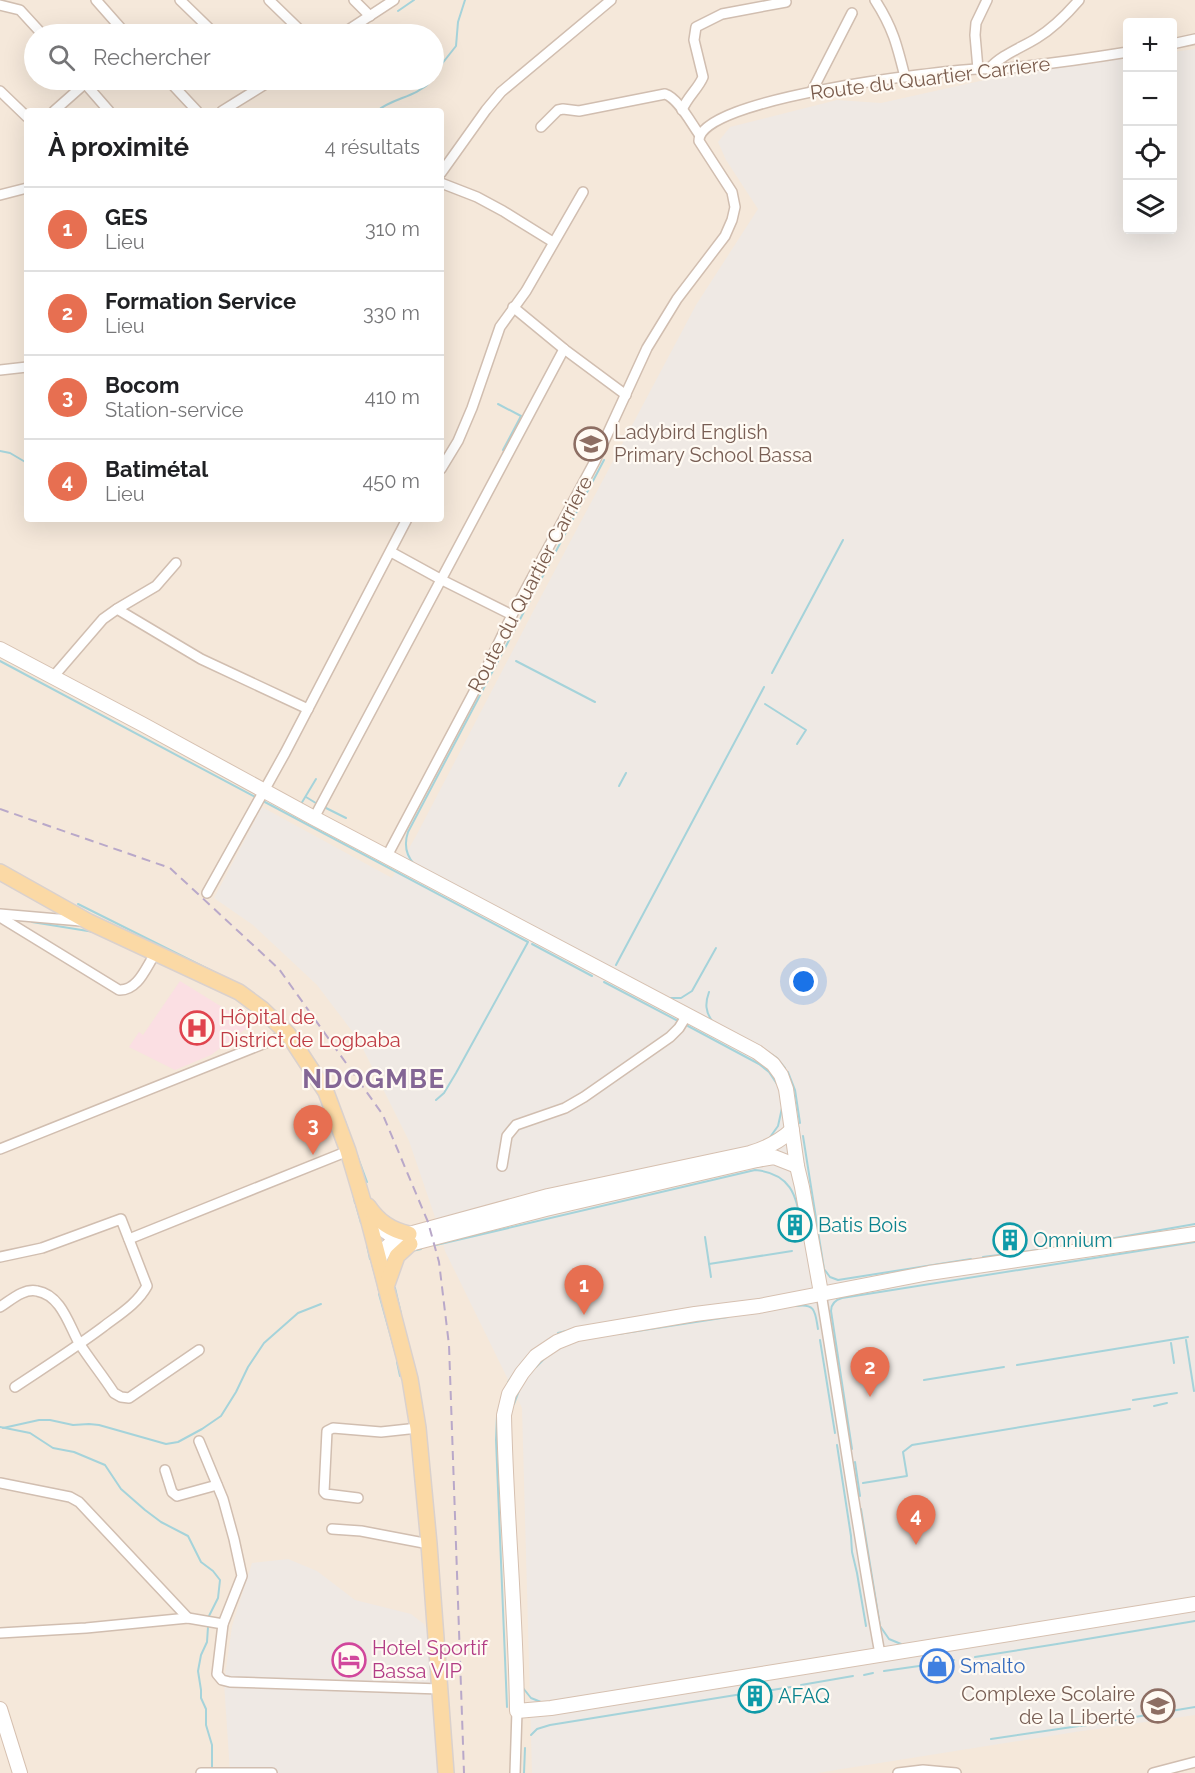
<!DOCTYPE html>
<html lang="fr">
<head>
<meta charset="utf-8">
<style>
	:root { --surface:#fff; --page:#f6f6f6; --text:#202124; --muted:#757577; --line:#e0e0e0; --accent:#e76f51 }
	body { margin:0; font-family:Raleway,sans-serif; background:var(--page); color:var(--text) }
	.controls { position:absolute; right:18px; top:18px; display:grid; overflow:hidden; border-radius:6px; box-shadow:0 6px 24px #0002 }
	.controls button { width:54px; height:54px; display:grid; place-items:center; padding:0; border:0; border-bottom:2px solid var(--line); background:var(--surface); color:var(--text); font:30px sans-serif }
	.you { position:absolute; left:804px; top:982px; width:21px; height:21px; margin:-15px; border:4px solid #fff; border-radius:50%; background:#1a73e8; box-shadow:0 0 0 9px #1a73e833 }
	.badge { display:grid; place-items:center; width:39px; height:39px; border-radius:50%; background:var(--accent); color:#fff; font-size:20px; font-weight:700 }
	.pin { position:absolute; translate:-50% -50px; filter:drop-shadow(0 2px 3px #0008) }
	.pin::after { content:''; position:absolute; top:32px; width:21px; height:18px; background:inherit; clip-path:polygon(0 0,100% 0,50% 100%) }
	.list { margin:0; padding:0; list-style:none }
	h2 { display:flex; justify-content:space-between; align-items:center; height:78px; margin:0; padding:0 24px; font-size:26px }
	h2 small { font-size:20px; font-weight:400; color:var(--muted) }
	.list li { display:grid; grid-template-columns:39px 1fr auto; gap:18px; align-items:center; box-sizing:border-box; height:84px; padding:0 24px; border-top:2px solid var(--line) }
	.list b { display:block; font-size:22px; white-space:nowrap }
	.list p { margin:0; font-size:20px; white-space:nowrap; color:var(--muted) }
	.list em { font-size:20px; font-style:normal; color:var(--muted) }
	.icon { flex:none; width:33px; height:33px; fill:none; stroke:currentColor; stroke-width:2; stroke-linecap:round; stroke-linejoin:round }
	.map { position:relative; flex:none; width:1195px; height:1773px; overflow:hidden }
	.search { position:absolute; background:var(--surface); box-shadow:0 6px 24px #0002; left:24px; top:24px; width:420px; height:66px; display:flex; align-items:center; gap:15px; box-sizing:border-box; padding:0 21px; border-radius:33px; color:var(--muted); font-size:22px }
	.panel { position:absolute; background:var(--surface); box-shadow:0 6px 24px #0002; left:24px; top:108px; width:420px; height:414px; border-radius:6px }
	.map>svg:first-child { display:block }
	.residential { fill:#f5e8da; fill-rule:evenodd }
	.industrial { fill:#efe9e4 }
	.medical { fill:#fbdfe3 }
	.lines { fill:none; stroke-linecap:round; stroke-linejoin:round }
	.stream { stroke:#a5d3da; stroke-width:2 }
	.street-casing { stroke:#d1beb0; stroke-width:12 }
	.secondary-casing { stroke:#d6c0b0; stroke-width:16 }
	.primary-casing { stroke:#dad1cd; stroke-width:18 }
	.street { stroke:#fff; stroke-width:9 }
	.secondary { stroke:#fff; stroke-width:14 }
	.primary { stroke:#fbd9a5; stroke-width:15 }
	.rail { stroke:#b9a8c9; stroke-width:2; stroke-dasharray:9 6; stroke-linecap:butt }
	.labels { text-anchor:middle; dominant-baseline:central; stroke-width:4.5; stroke-linejoin:round; paint-order:stroke }
	.street-label { font-size:20px; fill:#7a5c4d; stroke:#fffaf3 }
	.education-label { font-size:20px; fill:#785e54; stroke:#fffaf3; text-anchor:start }
	.health-label { font-size:20px; fill:#be3a42; stroke:#fffaf3; text-anchor:start }
	.culture-label { font-size:20px; fill:#0d838f; stroke:#fffaf3; text-anchor:start }
	.hotel-label { font-size:20px; fill:#b23c85; stroke:#fffaf3; text-anchor:start }
	.shop-label { font-size:20px; fill:#366cbe; stroke:#fffaf3; text-anchor:start }
	.district-label { font-size:26px; font-weight:bold; letter-spacing:1.5px; fill:#846695; stroke:#fffaf3 }
</style>
</head>
<body>
<div class="map">
<svg width="1195" height="1773" viewBox="0 0 1195 1773">
	<rect width="100%" height="100%" fill="#fdf6ec"/>
	<path class="residential" d="M0 0H1195V1773H0ZM1128 22H1172V230H1128ZM34 34H434V80H34ZM27 111H441V519H27Z"/>
	<g class="industrial">
		<path d="M1195 49V1715L1075 1732 817 1773H532L522 1408 445 1251 436 1220 409 1141 358 1039 317 985 253 925 214 898 262 807 392 878 416 836 536 606 696 305 758 209 726 160 718 142 730 127 837 100 881 103 1016 73 1127 58 1128 230H1172L1173 52Z"/>
		<path d="M288 1559 317 1571 355 1600 411 1614 424 1624 431 1639 440 1773H230L224 1682 232 1626 252 1563Z"/>
	</g>
	<path class="medical" d="M180 981 251 1025 211 1055 175 1070 129 1047 139 1032 143 1035Z"/>
	<g class="lines">
		<g class="stream">
			<path d="M398 11 414 0"/>
			<path d="M434 77 441 65 456 46 458 22 465 0"/>
			<path d="M377 111C394 97 416 98 432 80"/>
			<path d="M498 404 521 416 503 450"/>
			<path d="M0 451 10 453 27 463"/>
			<path d="M0 661 257 798"/>
			<path d="M516 661 595 702"/>
			<path d="M772 673 843 540"/>
			<path d="M765 704 806 730 797 744"/>
			<path d="M619 786 626 773"/>
			<path d="M306 797 319 805"/>
			<path d="M263 801 528 942 456 1073 444 1093 436 1100"/>
			<path d="M301 804 316 779"/>
			<path d="M324 807 346 818"/>
			<path d="M414 864C405 854 404 844 408 832L604 460"/>
			<path d="M78 904 228 979"/>
			<path d="M32 922 94 932"/>
			<path d="M532 944 592 976"/>
			<path d="M616 965 764 687"/>
			<path d="M604 982 680 1022"/>
			<path d="M709 992C705 1003 705 1012 713 1022"/>
			<path d="M669 998H681L692 991 716 948"/>
			<path d="M275 1011 288 1024"/>
			<path d="M688 1026 759 1064 769 1072 777 1084"/>
			<path d="M768 1052 777 1058 785 1068"/>
			<path d="M788 1072 795 1090 800 1123"/>
			<path d="M345 1121 349 1133"/>
			<path d="M803 1136 824 1269 830 1277 838 1280 971 1259"/>
			<path d="M768 1140 778 1126 782 1108"/>
			<path d="M357 1155 367 1182"/>
			<path d="M353 1193 355 1203"/>
			<path d="M356 1205 361 1223"/>
			<path d="M705 1237 711 1277"/>
			<path d="M367 1245 370 1259"/>
			<path d="M436 1245 755 1170C790 1173 797 1195 801 1225"/>
			<path d="M412 1251 421 1249"/>
			<path d="M983 1257 1075 1245 1195 1224"/>
			<path d="M371 1260 378 1286"/>
			<path d="M709 1264 792 1251"/>
			<path d="M395 1288 401 1314"/>
			<path d="M379 1294 396 1355"/>
			<path d="M796 1306C816 1303 815 1312 818 1329"/>
			<path d="M618 1334 728 1317"/>
			<path d="M558 1336V1333L566 1331"/>
			<path d="M820 1340 835 1433"/>
			<path d="M1186 1340 1194 1391"/>
			<path d="M1171 1343 1174 1363"/>
			<path d="M397 1362 400 1376"/>
			<path d="M1017 1365 1188 1337"/>
			<path d="M536 1367 547 1356"/>
			<path d="M924 1380 1004 1367"/>
			<path d="M508 1382 524 1360"/>
			<path d="M1133 1400 1177 1393"/>
			<path d="M514 1404 520 1388"/>
			<path d="M1154 1406 1167 1403"/>
			<path d="M497 1416 496 1440 507 1707"/>
			<path d="M0 1427 30 1433 53 1448 74 1452 105 1465 121 1489 145 1510 161 1522 188 1536 201 1562 213 1571 220 1580 218 1598 208 1618"/>
			<path d="M3 1428 39 1420H50L73 1425 89 1424 99 1425 166 1444 178 1442 202 1429 221 1416 236 1392 248 1367 264 1343 298 1313 321 1304"/>
			<path d="M837 1445 851 1536 852 1552 857 1573 866 1626"/>
			<path d="M852 1449 831 1311C831 1304 835 1300 842 1298L1195 1242"/>
			<path d="M855 1462 860 1496"/>
			<path d="M863 1483 907 1476 903 1452 912 1445 1130 1409"/>
			<path d="M861 1509 880 1626 889 1639 901 1644"/>
			<path d="M208 1627 207 1642 201 1655 198 1671 201 1690V1698L206 1709V1725L212 1745V1770"/>
			<path d="M1057 1644 1195 1621"/>
			<path d="M975 1657 1057 1644"/>
			<path d="M940 1662 954 1660"/>
			<path d="M884 1671 926 1665"/>
			<path d="M864 1675 873 1673"/>
			<path d="M801 1685 853 1676"/>
			<path d="M523 1688 531 1698 541 1702"/>
			<path d="M772 1690 791 1687"/>
			<path d="M1081 1726 1195 1707"/>
			<path d="M531 1735 537 1729 550 1725 742 1694"/>
			<path d="M991 1739 1079 1726"/>
			<path d="M524 1773 525 1748"/>
		</g>
		<defs>
			<g id="street">
				<path d="M96 0 126 34"/>
				<path d="M180 0 215 34"/>
				<path d="M269 0 304 34"/>
				<path d="M354 0 370 16"/>
				<path d="M875 0C893 28 897 45 905 77"/>
				<path d="M0 5 20 10 42 34"/>
				<path d="M342 34 394 0"/>
				<path d="M1172 44 1195 39"/>
				<path d="M978 69 975 35 976 23 987 0"/>
				<path d="M989 69C1001 55 1021 48 1037 38 1053 28 1067 14 1079 0"/>
				<path d="M82 80 109 111"/>
				<path d="M168 80 197 111"/>
				<path d="M0 91 27 117"/>
				<path d="M812 91 852 13"/>
				<path d="M682 110C688 96 698 89 703 77L694 40 696 27 722 14 786 2"/>
				<path d="M54 111 89 80"/>
				<path d="M222 111 272 80"/>
				<path d="M541 127 558 110 563 109 579 111 665 94C678 98 691 123 699 134"/>
				<path d="M441 173 486 110 501 92 611 0"/>
				<path d="M441 183 477 197 503 211 553 242"/>
				<path d="M0 195 27 188"/>
				<path d="M513 307 564 349 626 395"/>
				<path d="M0 370 27 367"/>
				<path d="M441 469 458 441 472 408 500 327 526 291 583 192"/>
				<path d="M391 552 442 580 512 615"/>
				<path d="M117 609 201 659 308 709"/>
				<path d="M53 677 103 619 117 609 156 586 176 563"/>
				<path d="M314 818 564 349"/>
				<path d="M387 856 485 671 512 615 595 461 647 348 677 299 725 236 732 220 735 207 732 192 699 141C698 98 939 71 978 69 992 68 1005 69 1019 67 1055 63 1091 58 1128 52"/>
				<path d="M207 893 285 753 407 519"/>
				<path d="M0 914 81 921"/>
				<path d="M0 917 119 990C138 991 146 967 155 954"/>
				<path d="M0 1149 288 1034"/>
				<path d="M502 1166 507 1136 516 1125 565 1108 584 1097 670 1037 679 1028 687 1015"/>
				<path d="M129 1239 348 1151"/>
				<path d="M0 1257 42 1248 121 1219 147 1286C137 1304 120 1314 103 1327 75 1348 45 1367 15 1387"/>
				<path d="M821 1293C841 1414 858 1535 880 1654"/>
				<path d="M0 1307C11 1300 24 1288 37 1291 61 1295 69 1325 79 1343 90 1360 103 1376 114 1393L121 1397 129 1398 199 1350"/>
				<path d="M199 1441 223 1499 234 1539 242 1576 223 1624 217 1674 222 1680 230 1682 440 1689"/>
				<path d="M165 1470 172 1492 177 1496 217 1485"/>
				<path d="M0 1483 70 1497 79 1502 188 1618"/>
				<path d="M358 1498 326 1494 324 1492 327 1431 333 1428 381 1432 418 1428"/>
				<path d="M332 1529 361 1531 429 1544"/>
				<path d="M0 1633 86 1628 188 1618 223 1624"/>
				<path d="M201 1773H272"/>
				<path d="M515 1773 517 1711"/>
				<path d="M898 1773 923 1770 956 1773"/>
				<path d="M1153 1773 1195 1762"/>
			</g>
			<g id="secondary">
				<path d="M0 649 142 724 314 818 757 1052 773 1064 781 1075 786 1089 797 1166 802 1187 821 1293"/>
				<path d="M376 1224 397 1240 410 1244 546 1209 757 1160 774 1157 797 1166"/>
				<path d="M1195 1234 929 1273 759 1306 695 1314 577 1334 557 1342 536 1356 522 1373 509 1394 504 1415C506 1514 516 1613 517 1711L551 1708 1195 1604"/>
				<path d="M379 1261C384 1245 395 1240 409 1234L548 1196 750 1153C767 1148 779 1142 792 1130"/>
				<path d="M0 1709 20 1773"/>
			</g>
			<g id="primary">
				<path d="M0 872 89 922 239 992 262 1009 288 1034 326 1092 348 1151 368 1218 410 1379 418 1428 429 1544 446 1773"/>
				<path d="M368 1206C379 1222 391 1230 409 1234"/>
				<path d="M386 1287 397 1256 410 1244"/>
			</g>
		</defs>
		<use href="#street" class="street-casing"/>
		<use href="#secondary" class="secondary-casing"/>
		<use href="#primary" class="primary-casing"/>
		<use href="#street" class="street"/>
		<use href="#secondary" class="secondary"/>
		<use href="#primary" class="primary"/>
		<path class="rail" d="M0 809 170 868 279 969 383 1115 428 1222 439 1262 449 1345 464 1773"/>
	</g>
	<defs>
		<symbol id="school-ring" viewBox="-11 -11 22 22"><circle r="9.5" fill="#fffaf3" stroke="#8d6e63" stroke-width="1.5"/><path d="M0-5L7-2L0 1L-7-2ZM-4 1L0 2.5L4 1V4Q0 6-4 4Z" fill="#8d6e63"/></symbol>
		<symbol id="hospital-ring" viewBox="-11 -11 22 22"><circle r="9.5" fill="#fffaf3" stroke="#e0444e" stroke-width="1.5"/><path d="M-5-5h3v3.5h4V-5h3V5h-3V1.5h-4V5h-3Z" fill="#e0444e"/></symbol>
		<symbol id="building-ring" viewBox="-11 -11 22 22"><circle r="9.5" fill="#fffaf3" stroke="#0f9aa8" stroke-width="1.5"/><path d="M-4-6H4V6H1V3H-1V6H-4ZM-2.5-4.3h1.7v1.8h-1.7ZM.8-4.3h1.7v1.8H.8ZM-2.5-1h1.7V.8h-1.7ZM.8-1h1.7V.8H.8Z" fill="#0f9aa8"/></symbol>
		<symbol id="hotel-ring" viewBox="-11 -11 22 22"><circle r="9.5" fill="#fffaf3" stroke="#d1479c" stroke-width="1.5"/><path d="M-6-4.5h1.5V1H6V5H4.5V3h-9V5H-6ZM-4 0a1.8 1.8 0 1 1 3.6 0ZM.5 0V-2.5h3Q6-2.5 6 0Z" fill="#d1479c"/></symbol>
		<symbol id="shop-ring" viewBox="-11 -11 22 22"><circle r="9.5" fill="#fffaf3" stroke="#3f7fe0" stroke-width="1.5"/><path d="M-5-2.5h2.3a2.7 3.5 0 0 1 5.4 0H5L5.5 6h-11ZM-1.5-2.5h3a1.5 2.3 0 0 0-3 0Z" fill="#3f7fe0"/></symbol>
	</defs>
	<g fill-rule="evenodd">
		<use href="#school-ring" x="572" y="425" width="38" height="38"/>
		<use href="#hospital-ring" x="178" y="1009" width="38" height="38"/>
		<use href="#building-ring" x="776" y="1206" width="38" height="38"/>
		<use href="#building-ring" x="991" y="1221" width="38" height="38"/>
		<use href="#hotel-ring" x="330" y="1641" width="38" height="38"/>
		<use href="#shop-ring" x="918" y="1647" width="38" height="38"/>
		<use href="#building-ring" x="736" y="1677" width="38" height="38"/>
		<use href="#school-ring" x="1139" y="1687" width="38" height="38"/>
	</g>
	<g class="labels">
		<g class="street-label">
			<text transform="translate(930 78) rotate(-7)">Route du Quartier Carriere</text>
			<text transform="translate(530 584) rotate(-62)">Route du Quartier Carriere</text>
		</g>
		<g class="education-label">
			<text x="614" y="432">Ladybird English<tspan x="614" dy="23">Primary School Bassa</tspan></text>
			<text x="1135" y="1694" text-anchor="end">Complexe Scolaire<tspan x="1135" dy="23">de la Liberté</tspan></text>
		</g>
		<g class="health-label">
			<text x="220" y="1017">Hôpital de<tspan x="220" dy="23">District de Logbaba</tspan></text>
		</g>
		<g class="culture-label">
			<text x="818" y="1225">Batis Bois</text>
			<text x="1033" y="1240">Omnium</text>
			<text x="778" y="1696">AFAQ</text>
		</g>
		<g class="hotel-label">
			<text x="372" y="1648">Hotel Sportif<tspan x="372" dy="23">Bassa VIP</tspan></text>
		</g>
		<g class="shop-label">
			<text x="960" y="1666">Smalto</text>
		</g>
		<g class="district-label">
			<text x="374" y="1079">NDOGMBE</text>
		</g>
	</g>
</svg>
<div class="controls">
<button>+</button>
<button>−</button>
<button><svg class="icon" aria-label="locate" viewBox="0 0 24 24"><circle cx="12" cy="12" r="6"/><path d="M12 2v4M12 18v4M2 12h4M18 12h4"/></svg></button>
<button><svg class="icon" aria-label="layers" viewBox="0 0 24 24"><path d="M12 4l9 5-9 5-9-5zM3 14l9 5 9-5"/></svg></button>
</div>
<div class="you"></div>
<div class="pin badge" style="left:584px;top:1315px">1</div>
<div class="pin badge" style="left:870px;top:1397px">2</div>
<div class="pin badge" style="left:313px;top:1155px">3</div>
<div class="pin badge" style="left:916px;top:1545px">4</div>
<div class="search"><svg class="icon" aria-label="search" viewBox="0 0 24 24"><circle cx="10" cy="10" r="6"/><path d="M15 15l6 6"/></svg>Rechercher</div>
<section class="panel">
<h2>À proximité<small>4 résultats</small></h2>
<ul class="list">
<li><span class="badge">1</span><div><b>GES</b><p>Lieu</p></div><em>310 m</em></li>
<li><span class="badge">2</span><div><b>Formation Service</b><p>Lieu</p></div><em>330 m</em></li>
<li><span class="badge">3</span><div><b>Bocom</b><p>Station-service</p></div><em>410 m</em></li>
<li><span class="badge">4</span><div><b>Batimétal</b><p>Lieu</p></div><em>450 m</em></li>
</ul>
</section>
</div>
</body>
</html>
